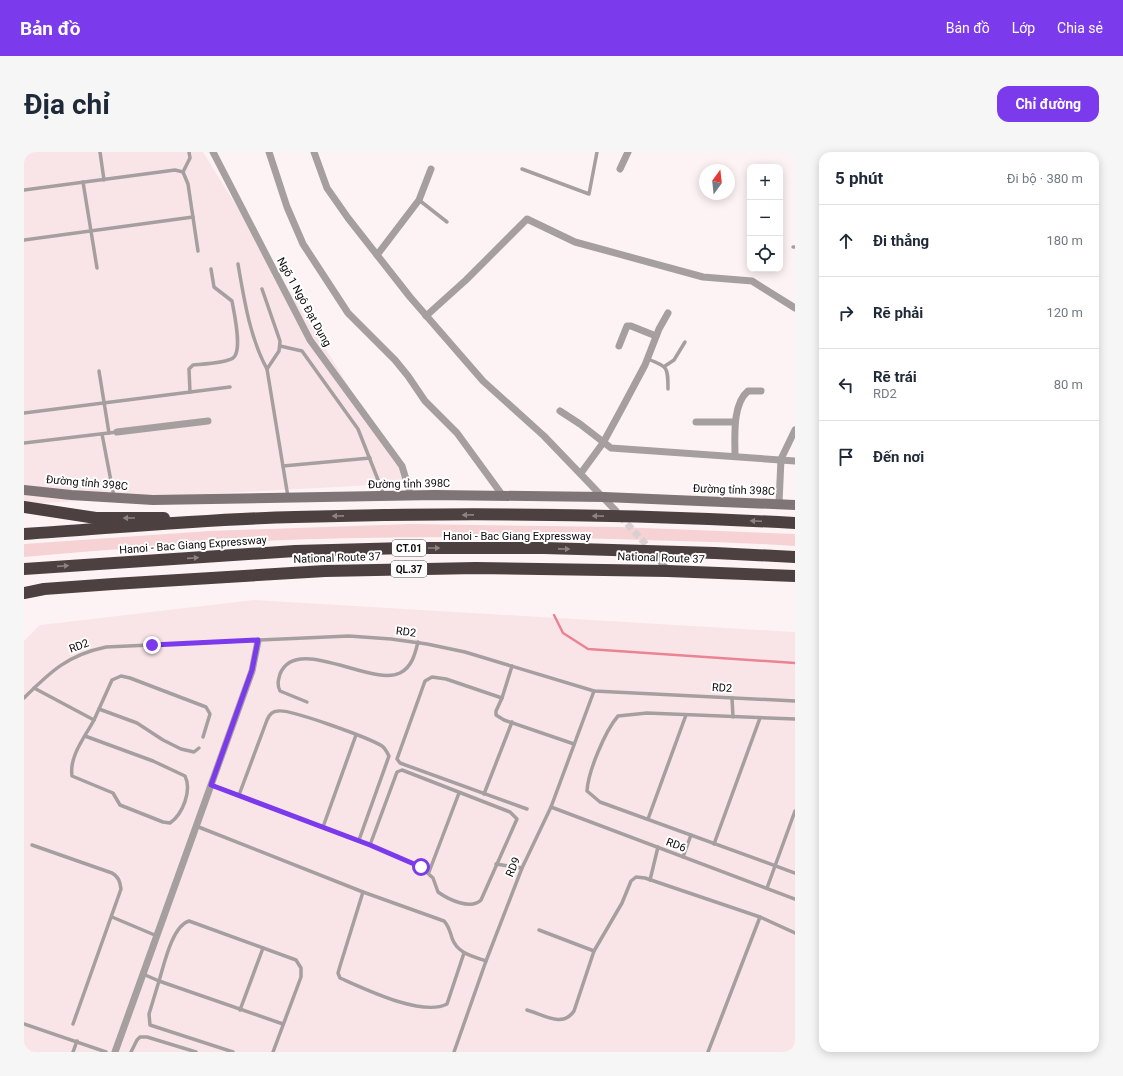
<!DOCTYPE html>
<html lang="vi">
<head>
<meta charset="utf-8">
<style>
	:root { --surface:#fff; --page:#f6f6f7; --text:#1f2937; --muted:#747a83; --line:#e0e1e3; --accent:#7c3aed }
	body { margin:0; font-family:Roboto,sans-serif; background:var(--page); color:var(--text) }
	.controls { position:absolute; right:12px; top:12px; display:grid; overflow:hidden; border-radius:8px; box-shadow:0 2px 10px #0003 }
	.controls button { width:36px; height:36px; display:grid; place-items:center; padding:0; border:0; border-bottom:1px solid var(--line); background:var(--surface); color:var(--text); font:20px sans-serif }
	.compass { position:absolute; left:675px; top:12px; width:36px; height:36px; border-radius:50%; background:var(--surface); box-shadow:0 2px 10px #0003; rotate:15deg }
	.stop { position:absolute; width:12px; height:12px; margin:-9px; border:3px solid #7c3aed; border-radius:50%; background:#fff }
	.stop.end { background:#7c3aed; border-color:#fff; box-shadow:0 1px 4px #0008 }
	.list { margin:0; padding:0; list-style:none }
	h2 { display:flex; justify-content:space-between; align-items:center; height:52px; margin:0; padding:0 16px; font-size:17px }
	h2 small { font-size:13px; font-weight:400; color:var(--muted) }
	.list li { display:grid; grid-template-columns:26px 1fr auto; gap:12px; align-items:center; box-sizing:border-box; height:72px; padding:0 16px; border-top:1px solid var(--line) }
	.list b { display:block; font-size:15px; white-space:nowrap }
	.list p { margin:0; font-size:13px; white-space:nowrap; color:var(--muted) }
	.list em { font-size:13px; font-style:normal; color:var(--muted) }
	.icon { flex:none; width:22px; height:22px; fill:none; stroke:currentColor; stroke-width:2; stroke-linecap:round; stroke-linejoin:round }
	.map { position:relative; flex:none; width:771px; height:900px; overflow:hidden; border-radius:12px }
	header { display:flex; align-items:center; gap:24px; box-sizing:border-box; height:56px; padding:0 20px; background:var(--accent); color:#fff }
	header strong { font-size:19px }
	nav { display:flex; gap:22px; margin-inline-start:auto; font-size:14px }
	.intro { display:flex; align-items:center; justify-content:space-between; box-sizing:border-box; height:96px; padding:0 24px }
	h1 { margin:0; font-size:28px }
	.button { padding:10px 18px; border-radius:12px; background:var(--accent); color:#fff; font-size:14px; font-weight:700 }
	main { display:flex; gap:24px; padding:0 24px }
	aside { flex:1; background:var(--surface); border-radius:12px; box-shadow:0 2px 10px #0003 }
	.map>svg:first-child { display:block }
	.built { fill:#f9e5e7 }
	.green { fill:#f6d2d5 }
	.lines { fill:none; stroke-linecap:round; stroke-linejoin:round }
	.stream { stroke:#ea8493; stroke-width:2.5 }
	.street-tunnel { stroke:#dad0d1; stroke-width:7; stroke-dasharray:7 3.5; stroke-linecap:butt }
	.lane { stroke:#a69fa0; stroke-width:3.5 }
	.street { stroke:#a69fa0; stroke-width:7 }
	.secondary { stroke:#807576; stroke-width:10 }
	.highway { stroke:#4d4041; stroke-width:12 }
	.oneway { fill:#8b8384 }
	.route { stroke:#7c3aed; stroke-width:5 }
	.labels { text-anchor:middle; dominant-baseline:central; stroke-width:4; stroke-linejoin:round; paint-order:stroke }
	.shield { fill:#fff; stroke:#575454; stroke-width:1 }
	.shield-label { font-size:10px; font-weight:bold; fill:#0f0a0b }
	.street-label { font-size:11px; fill:#0f0a0b; stroke:#fff }
</style>
</head>
<body>
<header>
<strong>Bản đồ</strong>
<nav><a>Bản đồ</a><a>Lớp</a><a>Chia sẻ</a></nav>
</header>
<div class="intro"><h1>Địa chỉ</h1><a class="button">Chỉ đường</a></div>
<main>
<div class="map">
<svg width="771" height="900" viewBox="0 0 771 900">
	<rect width="100%" height="100%" fill="#fef3f4"/>
	<g class="built">
		<path d="M0 0H179L385 331 0 352Z"/>
		<path d="M230 448 771 480V900H0V489L16 473Z"/>
	</g>
	<path class="green" d="M387 372 595 375 771 382V394C710 390 650 389 589 387 392 382 196 386 0 405V392L185 379Z"/>
	<g class="lines">
		<path class="stream" d="M530 463 539 481 564 497 771 511"/>
		<path class="street-tunnel" d="M596 364 628 399"/>
		<g class="lane">
			<path d="M76 0 80 28"/>
			<path d="M498 17 565 42 573 0"/>
			<path d="M159 20 166 6 165 0"/>
			<path d="M59 30 73 116"/>
			<path d="M0 38 151 18 159 20 164 32 174 99"/>
			<path d="M395 48 423 70"/>
			<path d="M0 88 169 65"/>
			<path d="M769 95H771"/>
			<path d="M214 112C220 147 226 186 243 217"/>
			<path d="M238 137 256 189 255 199 243 217 264 345"/>
			<path d="M256 194 278 199 334 277 360 343"/>
			<path d="M624 207C644 215 644 215 644 237"/>
			<path d="M641 214 650 208 661 190"/>
			<path d="M75 219 85 281"/>
			<path d="M166 240 165 217 169 213C179 212 202 211 209 206 219 199 210 161 208 149L190 135 187 117"/>
			<path d="M0 261 206 235"/>
			<path d="M78 282 90 345"/>
			<path d="M0 291 93 280"/>
			<path d="M259 314 346 306"/>
			<path d="M488 514 478 546 422 527 408 525 401 529 373 607 376 611 503 657"/>
			<path d="M10 536 70 568 88 528 97 524 106 526 182 555 186 562 179 585"/>
			<path d="M0 546C27 519 44 503 82 495L325 484 367 487 403 492 441 500 570 539 771 549"/>
			<path d="M478 546 472 559V563L480 568 550 592"/>
			<path d="M708 546 709 565"/>
			<path d="M283 550 256 539C253 533 254 529 256 522 272 482 347 535 376 521 388 515 391 502 394 490"/>
			<path d="M75 557 113 571 139 588 157 597 170 600 175 596"/>
			<path d="M771 567 623 561 594 564C581 579 564 620 563 639L576 650 771 721"/>
			<path d="M61 584 129 609 161 624C168 638 159 662 146 671L139 670 96 653 89 641 48 624C45 604 61 585 70 568"/>
			<path d="M187 633 346 693 397 715 409 726 414 740C425 748 447 758 457 748L493 667 486 660 378 618 373 620 346 693"/>
			<path d="M460 642 488 570"/>
			<path d="M215 643 243 568C245 563 248 559 254 559 267 557 345 586 358 594 361 596 363 600 365 604L335 688"/>
			<path d="M527 655 771 747"/>
			<path d="M624 667 662 563"/>
			<path d="M172 674 339 740 420 769C425 774 426 780 428 786 433 801 448 804 462 809"/>
			<path d="M299 675 332 583"/>
			<path d="M690 692 736 566"/>
			<path d="M8 693 88 721C95 725 96 730 97 737L49 872"/>
			<path d="M659 705 667 683"/>
			<path d="M472 712 498 716"/>
			<path d="M405 720 435 641"/>
			<path d="M626 728 634 695"/>
			<path d="M743 736 771 659"/>
			<path d="M339 740 316 814 314 821 316 826C341 837 398 865 423 852L440 801"/>
			<path d="M88 765 133 784"/>
			<path d="M515 778 570 799"/>
			<path d="M119 822 135 829C140 813 148 774 165 769L272 808 277 816V825L249 900"/>
			<path d="M216 858 239 796"/>
			<path d="M503 858C520 863 539 876 550 859L570 799 598 751 607 729 612 725 621 726 736 765 771 781"/>
			<path d="M0 872 82 900"/>
			<path d="M49 900 53 889"/>
			<path d="M107 900 113 888 116 885H123L172 900"/>
			<path d="M209 900 126 873 125 862 135 829 259 872"/>
			<path d="M430 900 462 809 498 716 527 655 570 539"/>
			<path d="M684 900 736 765"/>
		</g>
		<g class="street">
			<path d="M189 0 286 188 378 314 387 344"/>
			<path d="M245 0 263 55 279 92 324 161 371 208 384 224 401 249 433 281 479 344"/>
			<path d="M290 0 303 36 324 66 386 145 459 229 520 284 592 359"/>
			<path d="M596 17 604 0"/>
			<path d="M353 103 395 48 407 17"/>
			<path d="M402 164 442 128 503 67 551 90 679 125 728 129 771 156"/>
			<path d="M595 194 603 174H607L632 184"/>
			<path d="M536 259 556 272 587 296 771 309"/>
			<path d="M672 270H711"/>
			<path d="M93 280 184 269"/>
			<path d="M711 304C711 286 708 252 724 239H737"/>
			<path d="M557 321 579 291 597 258 621 213 635 177 644 161"/>
			<path d="M755 351 757 307 771 278"/>
			<path d="M634 406 644 419"/>
			<path d="M91 900 228 519 234 489"/>
		</g>
		<path class="secondary" d="M0 338 47 343 129 348 411 343 580 345 771 353"/>
		<g class="highway">
			<path d="M0 355 72 366H140"/>
			<path d="M0 382C90 376 181 367 271 365 438 360 605 362 771 371"/>
			<path d="M0 417 271 399 382 396H520L691 401 771 405"/>
			<path d="M0 441 20 437 89 432 301 419 452 416 644 419 771 424"/>
		</g>
	</g>
	<defs><path id="oneway-solid" d="M-6-.8H1V-3.2L6.5 0L1 3.2V.8H-6Z"/></defs>
	<g class="oneway">
		<use href="#oneway-solid" transform="translate(444 363) rotate(179)"/>
		<use href="#oneway-solid" transform="translate(314 364) rotate(179)"/>
		<use href="#oneway-solid" transform="translate(574 364) rotate(-179)"/>
		<use href="#oneway-solid" transform="translate(105 366) rotate(180)"/>
		<use href="#oneway-solid" transform="translate(732 369) rotate(-177)"/>
		<use href="#oneway-solid" transform="translate(410 396)"/>
		<use href="#oneway-solid" transform="translate(540 397) rotate(1)"/>
		<use href="#oneway-solid" transform="translate(169 406) rotate(-4)"/>
		<use href="#oneway-solid" transform="translate(39 414) rotate(-4)"/>
	</g>
	<g class="lines">
		<path class="route" d="M128 493 234 488 228 518 187 633 346 693 397 715"/>
	</g>
	<g class="labels">
		<g class="shield">
			<rect x="368" y="388" width="34" height="16" rx="3"/>
			<rect x="367" y="409" width="36" height="16" rx="3"/>
		</g>
		<g class="shield-label">
			<text x="385" y="396">CT.01</text>
			<text x="385" y="417">QL.37</text>
		</g>
		<g class="street-label">
			<text transform="translate(280 150) rotate(61)">Ngõ 1 Ngô Đạt Dụng</text>
			<text transform="translate(63 331) rotate(5)">Đường tỉnh 398C</text>
			<text transform="translate(385 332) rotate(-1)">Đường tỉnh 398C</text>
			<text transform="translate(710 338) rotate(2)">Đường tỉnh 398C</text>
			<text x="493" y="384">Hanoi - Bac Giang Expressway</text>
			<text transform="translate(169 393) rotate(-4)">Hanoi - Bac Giang Expressway</text>
			<text transform="translate(313 406) rotate(-2)">National Route 37</text>
			<text transform="translate(637 406) rotate(2)">National Route 37</text>
			<text transform="translate(382 480) rotate(7)">RD2</text>
			<text transform="translate(55 494) rotate(-20)">RD2</text>
			<text transform="translate(698 536) rotate(3)">RD2</text>
			<text transform="translate(652 693) rotate(21)">RD6</text>
			<text transform="translate(489 715) rotate(-67)">RD9</text>
		</g>
	</g>
</svg>
<div class="controls">
<button>+</button>
<button>−</button>
<button><svg class="icon" aria-label="locate" viewBox="0 0 24 24"><circle cx="12" cy="12" r="6"/><path d="M12 2v4M12 18v4M2 12h4M18 12h4"/></svg></button>
</div>
<svg class="compass" viewBox="-18 -18 36 36"><path d="M0-13l5 13h-10z" fill="#e53935"/><path d="M0 13l5-13h-10z" fill="#747a83"/></svg>
<div class="stop" style="left:397px;top:715px"></div>
<div class="stop end" style="left:128px;top:493px"></div>
</div>
<aside>
<h2>5 phút<small>Đi bộ · 380 m</small></h2>
<ul class="list">
<li><svg class="icon" aria-label="ahead" viewBox="0 0 24 24"><path d="M12 20V5M6 11l6-6 6 6"/></svg><div><b>Đi thẳng</b></div><em>180 m</em></li>
<li><svg class="icon" aria-label="right" viewBox="0 0 24 24"><path d="M7 20v-9h11M14 6l5 5-5 5"/></svg><div><b>Rẽ phải</b></div><em>120 m</em></li>
<li><svg class="icon" aria-label="left" viewBox="0 0 24 24"><path d="M17 20v-9H6M10 6l-5 5 5 5"/></svg><div><b>Rẽ trái</b><p>RD2</p></div><em>80 m</em></li>
<li><svg class="icon" aria-label="arrive" viewBox="0 0 24 24"><path d="M6 21V4h12l-3 4 3 4H6"/></svg><div><b>Đến nơi</b></div></li>
</ul>
</aside>
</main>
</body>
</html>
